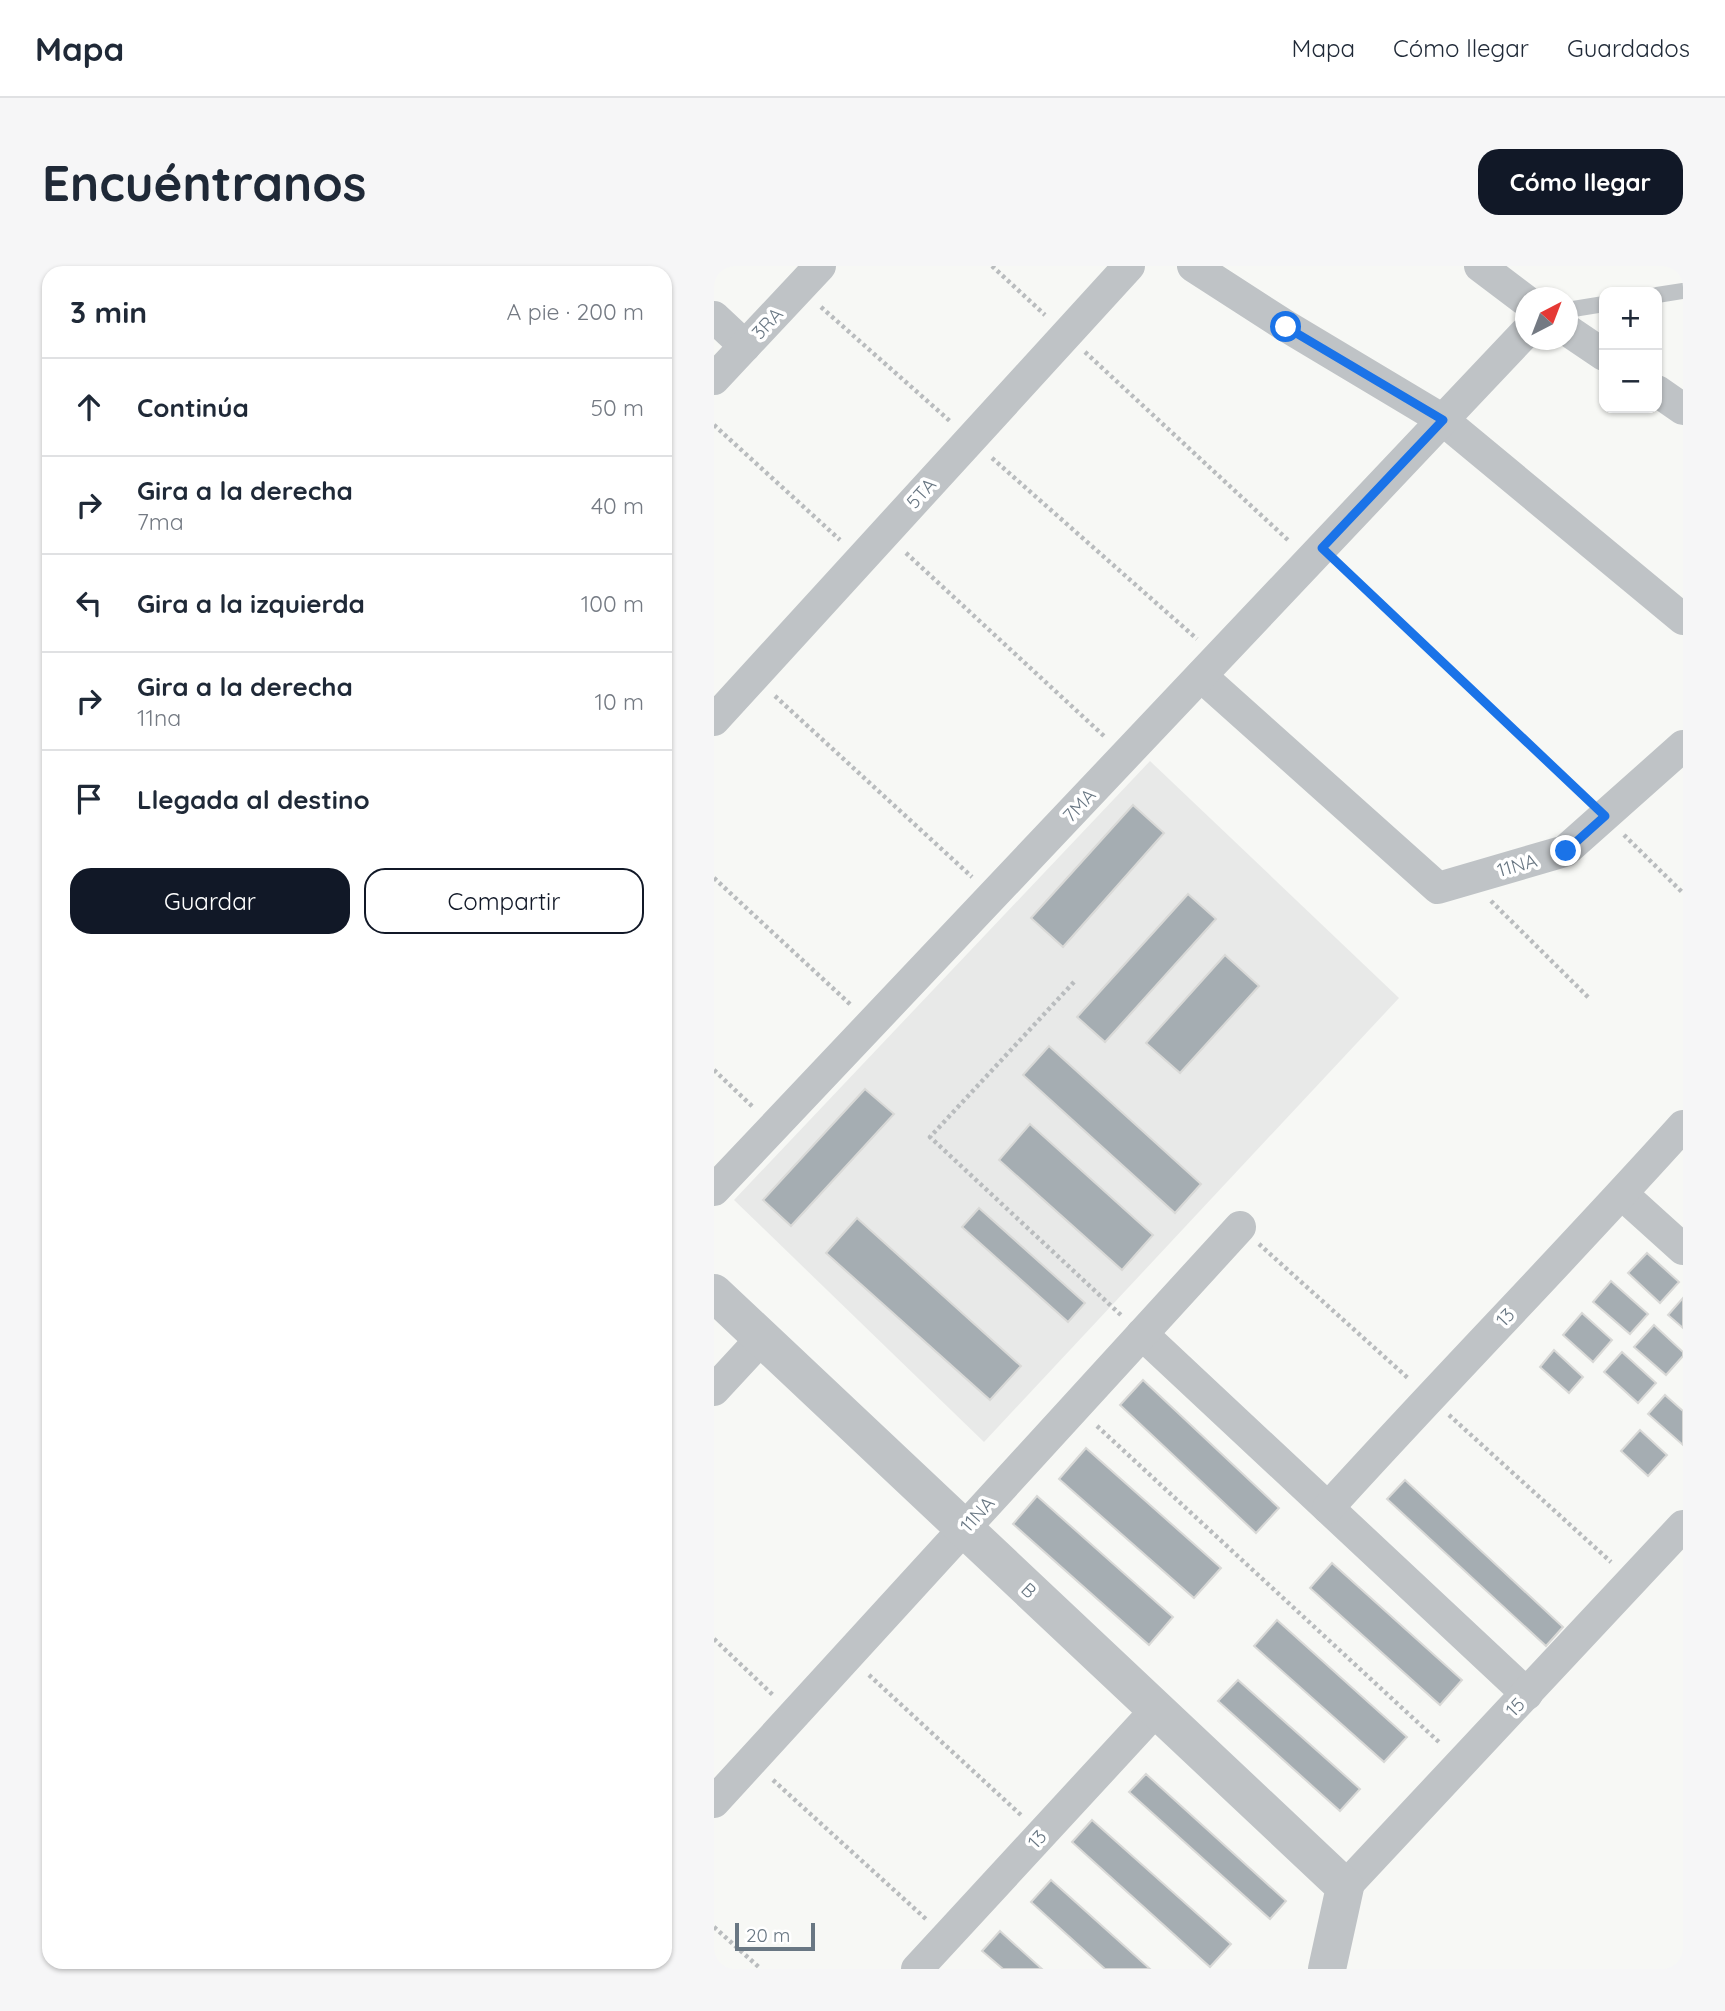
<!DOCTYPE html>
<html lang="es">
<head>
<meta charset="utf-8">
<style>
	:root { --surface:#fff; --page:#f6f6f7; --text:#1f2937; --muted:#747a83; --line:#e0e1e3; --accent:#111827 }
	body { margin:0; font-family:Quicksand,sans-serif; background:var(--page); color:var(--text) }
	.controls { position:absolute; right:21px; top:21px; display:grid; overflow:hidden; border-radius:14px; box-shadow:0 2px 5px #0004 }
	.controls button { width:63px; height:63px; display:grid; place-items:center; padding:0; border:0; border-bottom:2px solid var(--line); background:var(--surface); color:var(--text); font:35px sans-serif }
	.compass { position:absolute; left:801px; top:21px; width:63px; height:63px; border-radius:50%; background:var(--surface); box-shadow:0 2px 5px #0004; rotate:42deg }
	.scale { position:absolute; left:21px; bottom:18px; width:80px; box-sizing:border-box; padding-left:7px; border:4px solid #697783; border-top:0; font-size:19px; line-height:24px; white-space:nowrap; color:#697783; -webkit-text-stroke:5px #fff; paint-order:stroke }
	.stop { position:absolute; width:21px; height:21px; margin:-16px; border:5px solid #1a73e8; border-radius:50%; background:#fff }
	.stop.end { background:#1a73e8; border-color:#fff; box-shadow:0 2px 7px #0008 }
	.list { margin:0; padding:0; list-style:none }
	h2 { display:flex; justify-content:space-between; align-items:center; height:91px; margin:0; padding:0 28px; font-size:30px }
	h2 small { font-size:23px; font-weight:400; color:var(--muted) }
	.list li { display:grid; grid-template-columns:46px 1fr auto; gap:21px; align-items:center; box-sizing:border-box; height:98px; padding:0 28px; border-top:2px solid var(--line) }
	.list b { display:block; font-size:26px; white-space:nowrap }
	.list p { margin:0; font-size:23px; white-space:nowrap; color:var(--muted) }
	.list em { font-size:23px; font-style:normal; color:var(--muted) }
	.actions { display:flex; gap:14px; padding:21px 28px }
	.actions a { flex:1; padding:16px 0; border:2px solid var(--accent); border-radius:21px; text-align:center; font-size:24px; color:var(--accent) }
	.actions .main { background:var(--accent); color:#fff }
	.icon { flex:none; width:38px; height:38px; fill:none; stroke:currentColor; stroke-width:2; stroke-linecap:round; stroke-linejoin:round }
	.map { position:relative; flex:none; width:969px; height:1703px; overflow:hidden; border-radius:21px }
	header { display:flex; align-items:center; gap:42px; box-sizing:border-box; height:98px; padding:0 35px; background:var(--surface); border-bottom:2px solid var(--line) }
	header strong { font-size:33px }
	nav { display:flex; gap:38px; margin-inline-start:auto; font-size:24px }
	.intro { display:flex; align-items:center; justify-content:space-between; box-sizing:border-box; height:168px; padding:0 42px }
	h1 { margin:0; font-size:49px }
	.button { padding:18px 32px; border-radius:21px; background:var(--accent); color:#fff; font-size:24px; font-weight:700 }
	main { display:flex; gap:42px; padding:0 42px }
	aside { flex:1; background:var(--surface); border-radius:21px; box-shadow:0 2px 5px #0004 }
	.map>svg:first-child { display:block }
	.built { fill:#e8e9e8 }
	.building { fill:#a5adb2; stroke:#d9d9d7; stroke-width:2 }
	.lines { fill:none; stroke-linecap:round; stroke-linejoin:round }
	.path { stroke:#b9bcbe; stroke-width:4.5; stroke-dasharray:3.5 3.5; stroke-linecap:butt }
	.service { stroke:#bfc3c6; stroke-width:16 }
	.minor { stroke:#bfc3c6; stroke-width:32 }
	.tertiary { stroke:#bfc3c6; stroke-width:38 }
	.route { stroke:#1a73e8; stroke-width:9 }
	.labels { text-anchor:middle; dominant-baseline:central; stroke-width:7; stroke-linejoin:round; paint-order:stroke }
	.street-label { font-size:19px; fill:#697783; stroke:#fff }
</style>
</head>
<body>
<header>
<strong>Mapa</strong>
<nav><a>Mapa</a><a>Cómo llegar</a><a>Guardados</a></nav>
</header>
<div class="intro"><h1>Encuéntranos</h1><a class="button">Cómo llegar</a></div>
<main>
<aside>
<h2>3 min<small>A pie · 200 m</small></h2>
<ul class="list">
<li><svg class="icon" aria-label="ahead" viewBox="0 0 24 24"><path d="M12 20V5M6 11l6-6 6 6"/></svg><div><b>Continúa</b></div><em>50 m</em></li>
<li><svg class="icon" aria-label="right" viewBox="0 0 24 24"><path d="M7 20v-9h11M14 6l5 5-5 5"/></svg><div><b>Gira a la derecha</b><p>7ma</p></div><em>40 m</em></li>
<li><svg class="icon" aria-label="left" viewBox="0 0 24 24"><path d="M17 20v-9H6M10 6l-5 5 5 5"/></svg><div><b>Gira a la izquierda</b></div><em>100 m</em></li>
<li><svg class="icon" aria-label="right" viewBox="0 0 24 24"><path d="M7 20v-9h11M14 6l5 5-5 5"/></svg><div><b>Gira a la derecha</b><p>11na</p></div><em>10 m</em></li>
<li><svg class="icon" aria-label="arrive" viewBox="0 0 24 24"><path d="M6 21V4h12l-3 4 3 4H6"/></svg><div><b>Llegada al destino</b></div></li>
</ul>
<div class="actions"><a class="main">Guardar</a><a>Compartir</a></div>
</aside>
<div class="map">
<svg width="969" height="1703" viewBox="0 0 969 1703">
	<rect width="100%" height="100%" fill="#f7f8f5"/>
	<path class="built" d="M436 495 685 732 270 1176 20 934Z"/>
	<g class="building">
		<path d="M419 539 450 567 349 681 317 652Z"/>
		<path d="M474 628 502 653 391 776 363 751Z"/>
		<path d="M511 689 545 720 466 807 432 777Z"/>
		<path d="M335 780 487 918 461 947 309 809Z"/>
		<path d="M151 823 180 848 77 960 49 934Z"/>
		<path d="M316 858 439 969 408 1004 285 894Z"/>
		<path d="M265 942 371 1037 354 1056 248 961Z"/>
		<path d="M143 952 307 1100 276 1134 112 987Z"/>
		<path d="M933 987 965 1016 946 1037 914 1007Z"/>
		<path d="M897 1015 934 1048 916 1068 879 1036Z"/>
		<path d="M969 1032V1062L954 1049Z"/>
		<path d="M868 1047 898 1074 879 1096 849 1069Z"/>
		<path d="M940 1059 969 1086V1090L952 1109 920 1081Z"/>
		<path d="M840 1084 869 1111 855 1127 826 1101Z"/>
		<path d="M908 1086 942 1117 924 1137 890 1106Z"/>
		<path d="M429 1114 565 1242 542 1267 406 1139Z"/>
		<path d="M951 1129 969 1145V1179L934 1148Z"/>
		<path d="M926 1164 953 1189 934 1210 907 1185Z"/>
		<path d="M372 1182 507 1302 480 1332 345 1213Z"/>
		<path d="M691 1214 849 1361 832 1380 673 1233Z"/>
		<path d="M323 1230 459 1351 435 1379 299 1258Z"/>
		<path d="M618 1297 748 1414 726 1439 596 1322Z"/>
		<path d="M563 1354 693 1471 670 1496 540 1380Z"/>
		<path d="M524 1414 646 1523 626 1545 504 1435Z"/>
		<path d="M432 1508 572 1635 556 1653 415 1526Z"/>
		<path d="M378 1554 517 1678 496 1701 358 1576Z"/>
		<path d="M337 1614 436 1703H391L317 1636Z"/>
		<path d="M286 1665 328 1703H289L268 1685Z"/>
	</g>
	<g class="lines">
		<g class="path">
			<path d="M278 0 331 49"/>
			<path d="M107 41 237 156"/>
			<path d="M371 86 575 275"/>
			<path d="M0 159 126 274"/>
			<path d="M278 192 483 373"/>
			<path d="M192 287 391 471"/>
			<path d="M628 301 871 531"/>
			<path d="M61 430 258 611"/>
			<path d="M910 569 969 627"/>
			<path d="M0 612 138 740"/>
			<path d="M777 635 876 733"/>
			<path d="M360 716 216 871 409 1051"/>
			<path d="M0 804 40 842"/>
			<path d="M545 978 695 1113"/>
			<path d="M735 1149 897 1296"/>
			<path d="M383 1160 726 1477"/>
			<path d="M0 1373 60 1430"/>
			<path d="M155 1409 308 1550"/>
			<path d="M59 1514 213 1654"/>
			<path d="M0 1661 47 1703"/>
		</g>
		<g class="service">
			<path d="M943 29 969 25"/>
			<path d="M853 44 890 38"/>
		</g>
		<g class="minor">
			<path d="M479 0 572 60 729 154 969 353"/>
			<path d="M766 0 811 34"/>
			<path d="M0 51 31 80"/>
			<path d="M853 64 890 89"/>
			<path d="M0 113 106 0"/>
			<path d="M943 125 969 143"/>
			<path d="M487 410 724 622 851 585 969 480"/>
			<path d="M0 454 415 0"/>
			<path d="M0 924 811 67"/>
			<path d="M908 928 969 983"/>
			<path d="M428 1068 813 1428"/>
			<path d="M0 1124 48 1072"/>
			<path d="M614 1242C731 1113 853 989 969 860"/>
			<path d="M0 1536 526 961"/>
			<path d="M631 1621 969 1260"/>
			<path d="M203 1703 443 1443"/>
		</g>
		<path class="tertiary" d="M0 1027 631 1621 613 1703"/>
	</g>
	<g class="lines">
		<path class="route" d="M572 61 729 154 608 282 891 550 852 585"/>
	</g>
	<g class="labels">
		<g class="street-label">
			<text transform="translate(53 57) rotate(-47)">3RA</text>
			<text transform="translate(207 227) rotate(-48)">5TA</text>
			<text transform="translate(365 539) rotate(-47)">7MA</text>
			<text transform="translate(803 599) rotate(-16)">11NA</text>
			<text transform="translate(791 1051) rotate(-46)">13</text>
			<text transform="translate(263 1248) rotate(-48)">11NA</text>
			<text transform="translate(315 1324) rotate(43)">B</text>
			<text transform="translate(801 1441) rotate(-46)">15</text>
			<text transform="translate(323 1573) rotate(-47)">13</text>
		</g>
	</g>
</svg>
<div class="controls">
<button>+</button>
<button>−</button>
</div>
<svg class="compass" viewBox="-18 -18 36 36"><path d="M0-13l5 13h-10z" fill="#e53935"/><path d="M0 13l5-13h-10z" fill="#747a83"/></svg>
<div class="scale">20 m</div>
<div class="stop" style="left:572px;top:61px"></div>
<div class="stop end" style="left:852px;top:585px"></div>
</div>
</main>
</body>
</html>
